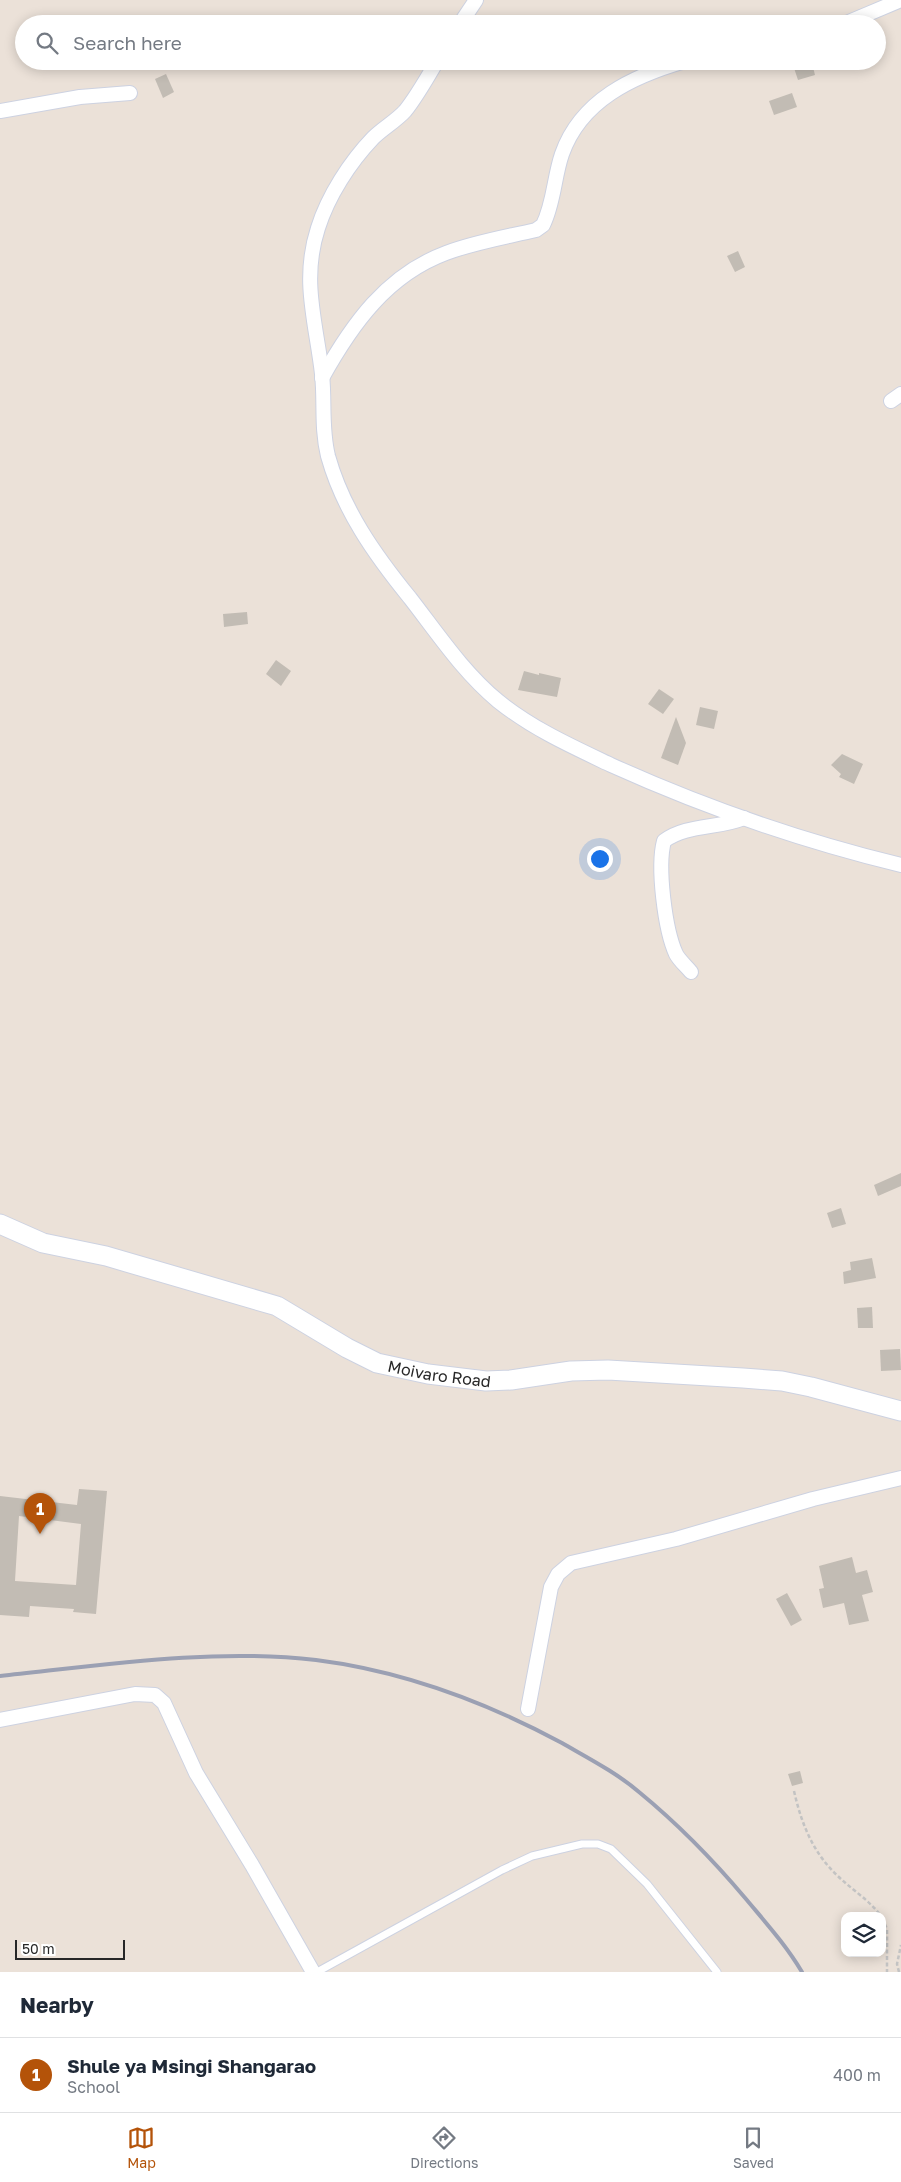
<!DOCTYPE html>
<html lang="en">
<head>
<meta charset="utf-8">
<style>
	:root { --surface:#fff; --page:#f2f2f3; --text:#1f2937; --muted:#747a83; --line:#e0e1e3; --accent:#b45309 }
	body { margin:0; font-family:"Golos Text",sans-serif; background:var(--page); color:var(--text) }
	.controls { position:absolute; right:15px; bottom:15px; display:grid; overflow:hidden; border-radius:10px; box-shadow:0 2px 12px #0003 }
	.controls button { width:45px; height:45px; display:grid; place-items:center; padding:0; border:0; border-bottom:1px solid var(--line); background:var(--surface); color:var(--text); font:25px sans-serif }
	.scale { position:absolute; left:15px; bottom:12px; width:110px; box-sizing:border-box; padding-left:5px; border:2px solid #272727; border-top:0; font-size:14px; line-height:18px; white-space:nowrap; color:#272727; -webkit-text-stroke:4px #fff; paint-order:stroke }
	.you { position:absolute; left:599px; top:858px; width:18px; height:18px; margin:-12px; border:4px solid #fff; border-radius:50%; background:#1a73e8; box-shadow:0 0 0 8px #1a73e833 }
	.badge { display:grid; place-items:center; width:32px; height:32px; border-radius:50%; background:var(--accent); color:#fff; font-size:16px; font-weight:700 }
	.pin { position:absolute; translate:-50% -41px; filter:drop-shadow(0 1px 2px #0008) }
	.pin::after { content:''; position:absolute; top:26px; width:18px; height:15px; background:inherit; clip-path:polygon(0 0,100% 0,50% 100%) }
	.list { margin:0; padding:0; list-style:none }
	h2 { display:flex; justify-content:space-between; align-items:center; height:65px; margin:0; padding:0 20px; font-size:21px }
	h2 small { font-size:16px; font-weight:400; color:var(--muted) }
	.list li { display:grid; grid-template-columns:32px 1fr auto; gap:15px; align-items:center; box-sizing:border-box; height:75px; padding:0 20px; border-top:1px solid var(--line) }
	.list b { display:block; font-size:19px; white-space:nowrap }
	.list p { margin:0; font-size:16px; white-space:nowrap; color:var(--muted) }
	.list em { font-size:16px; font-style:normal; color:var(--muted) }
	.icon { flex:none; width:28px; height:28px; fill:none; stroke:currentColor; stroke-width:2; stroke-linecap:round; stroke-linejoin:round }
	.map { position:relative; flex:none; width:901px; height:1972px; overflow:hidden }
	.search { position:absolute; background:var(--surface); box-shadow:0 2px 12px #0003; left:15px; right:15px; top:15px; height:55px; display:flex; align-items:center; gap:12px; box-sizing:border-box; padding:0 18px; border-radius:28px; color:var(--muted); font-size:19px }
	.sheet { height:140px; background:var(--surface) }
	nav { display:flex; justify-content:space-around; align-items:center; box-sizing:border-box; height:70px; border-top:1px solid var(--line); background:var(--surface); font-size:14px; color:var(--muted) }
	nav a { display:grid; justify-items:center; gap:2px }
	nav .on { color:var(--accent) }
	.map>svg:first-child { display:block }
	.building { fill:#c2bcb4; fill-rule:evenodd }
	.lines { fill:none; stroke-linecap:round; stroke-linejoin:round }
	.lane-casing { stroke:#cdd2e1; stroke-width:9 }
	.street-casing { stroke:#cdd2e1; stroke-width:16 }
	.secondary-casing { stroke:#cdd2e1; stroke-width:21 }
	.path { stroke:#c3c3c3; stroke-width:2.5; stroke-dasharray:4 2.5; stroke-linecap:butt }
	.lane { stroke:#fff; stroke-width:7 }
	.street { stroke:#fff; stroke-width:14 }
	.secondary { stroke:#fff; stroke-width:19 }
	.rail { stroke:#9ba0b3; stroke-width:4 }
	.labels { text-anchor:middle; dominant-baseline:central; stroke-width:4; stroke-linejoin:round; paint-order:stroke }
	.street-label { font-size:16px; fill:#272727; stroke:#fff }
</style>
</head>
<body>
<div class="map">
<svg width="901" height="1972" viewBox="0 0 901 1972">
	<rect width="100%" height="100%" fill="#ebe1d8"/>
	<g class="building">
		<path d="M812 63 815 75 798 80 794 68Z"/>
		<path d="M166 74 174 92 163 98 155 79Z"/>
		<path d="M792 93 797 107 774 115 769 101Z"/>
		<path d="M738 251 745 267 735 272 727 256Z"/>
		<path d="M247 612 248 624 224 627 223 614Z"/>
		<path d="M276 660 291 671 281 686 266 674Z"/>
		<path d="M524 671 539 675V673L561 678 557 697 518 690Z"/>
		<path d="M659 689 674 699 663 714 648 704Z"/>
		<path d="M700 707 718 711 714 729 696 725Z"/>
		<path d="M676 717 686 743 678 765 661 758Z"/>
		<path d="M842 754 863 764 854 784 839 777 841 774 831 765Z"/>
		<path d="M901 1173V1186L878 1196 874 1185Z"/>
		<path d="M841 1208 846 1224 832 1228 827 1213Z"/>
		<path d="M872 1258 876 1278 844 1284 843 1272 851 1270 850 1262Z"/>
		<path d="M872 1307 873 1328H858L857 1308Z"/>
		<path d="M900 1349 901 1370 881 1371 880 1350Z"/>
		<path d="M79 1489 107 1491 96 1614 73 1612 74 1609 30 1606 29 1617 0 1615V1496L77 1505ZM19 1516 81 1524 76 1585 15 1581Z"/>
		<path d="M852 1557 856 1573 867 1570 873 1592 862 1595 869 1621 849 1625 844 1603 823 1608 819 1589 824 1588 819 1566Z"/>
		<path d="M787 1593 802 1620 791 1626 776 1599Z"/>
		<path d="M800 1771 803 1783 792 1786 788 1774Z"/>
	</g>
	<g class="lines">
		<defs>
			<path id="lane" d="M317 1972 502 1870 532 1856 582 1844H598L611 1849 647 1884 717 1972"/>
			<g id="street">
				<path d="M460 24 476 0"/>
				<path d="M844 24 901 0"/>
				<path d="M437 61C427 78 417 96 405 111 396 121 383 128 373 138 350 162 328 196 318 228 301 280 316 322 322 374 325 401 321 428 328 456 343 510 375 555 410 598 438 634 463 672 498 701 533 729 571 746 611 765 704 807 802 841 901 865"/>
				<path d="M0 111 80 97 130 93"/>
				<path d="M322 378C352 324 387 275 446 253 475 242 506 237 536 230L543 225C554 203 554 177 562 154 581 100 633 76 685 61"/>
				<path d="M891 401 901 394"/>
				<path d="M691 972C687 967 679 960 676 954 665 930 657 867 664 841 687 824 718 829 744 818"/>
				<path d="M528 1709 551 1587 558 1574 571 1563 676 1539 813 1499 901 1478"/>
				<path d="M0 1720 135 1694 155 1695 164 1703 196 1773 252 1865 313 1972"/>
			</g>
			<g id="secondary">
				<path id="s1" d="M0 1224 43 1243 106 1256 277 1306 347 1348 377 1363 428 1374 486 1381 511 1380 571 1371 608 1370 743 1378 782 1381 811 1387 901 1411"/>
			</g>
		</defs>
		<use href="#lane" class="lane-casing"/>
		<use href="#street" class="street-casing"/>
		<use href="#secondary" class="secondary-casing"/>
		<g class="path">
			<path d="M794 1791C802 1826 814 1855 841 1879 854 1891 870 1901 881 1916"/>
			<path d="M882 1918 887 1929V1972"/>
			<path d="M899 1972 897 1964 901 1945"/>
		</g>
		<use href="#lane" class="lane"/>
		<use href="#street" class="street"/>
		<use href="#secondary" class="secondary"/>
		<path class="rail" d="M0 1676C103 1665 213 1648 316 1660 403 1671 484 1701 562 1743 588 1758 617 1773 639 1792 678 1824 714 1861 746 1899 766 1923 786 1945 802 1972"/>
	</g>
	<g class="labels">
		<g class="street-label">
			<text stroke="none"><textPath href="#s1" startOffset="468">Moivaro Road</textPath></text>
		</g>
	</g>
</svg>
<div class="controls">
<button><svg class="icon" aria-label="layers" viewBox="0 0 24 24"><path d="M12 4l9 5-9 5-9-5zM3 14l9 5 9-5"/></svg></button>
</div>
<div class="scale">50 m</div>
<div class="you"></div>
<div class="pin badge" style="left:40px;top:1534px">1</div>
<div class="search"><svg class="icon" aria-label="search" viewBox="0 0 24 24"><circle cx="10" cy="10" r="6"/><path d="M15 15l6 6"/></svg>Search here</div>
</div>
<section class="sheet">
<h2>Nearby<small></small></h2>
<ul class="list">
<li><span class="badge">1</span><div><b>Shule ya Msingi Shangarao</b><p>School</p></div><em>400 m</em></li>
</ul>
</section>
<nav>
<a class="on"><svg class="icon" aria-label="map" viewBox="0 0 24 24"><path d="M3 6l6-2 6 2 6-2v14l-6 2-6-2-6 2zM9 4v14M15 6v14"/></svg>Map</a>
<a><svg class="icon" aria-label="directions" viewBox="0 0 24 24"><path d="M12 3l9 9-9 9-9-9zM9 14v-3h6M13 9l2 2-2 2"/></svg>Directions</a>
<a><svg class="icon" aria-label="saved" viewBox="0 0 24 24"><path d="M7 4h10v16l-5-4-5 4z"/></svg>Saved</a>
</nav>
</body>
</html>
